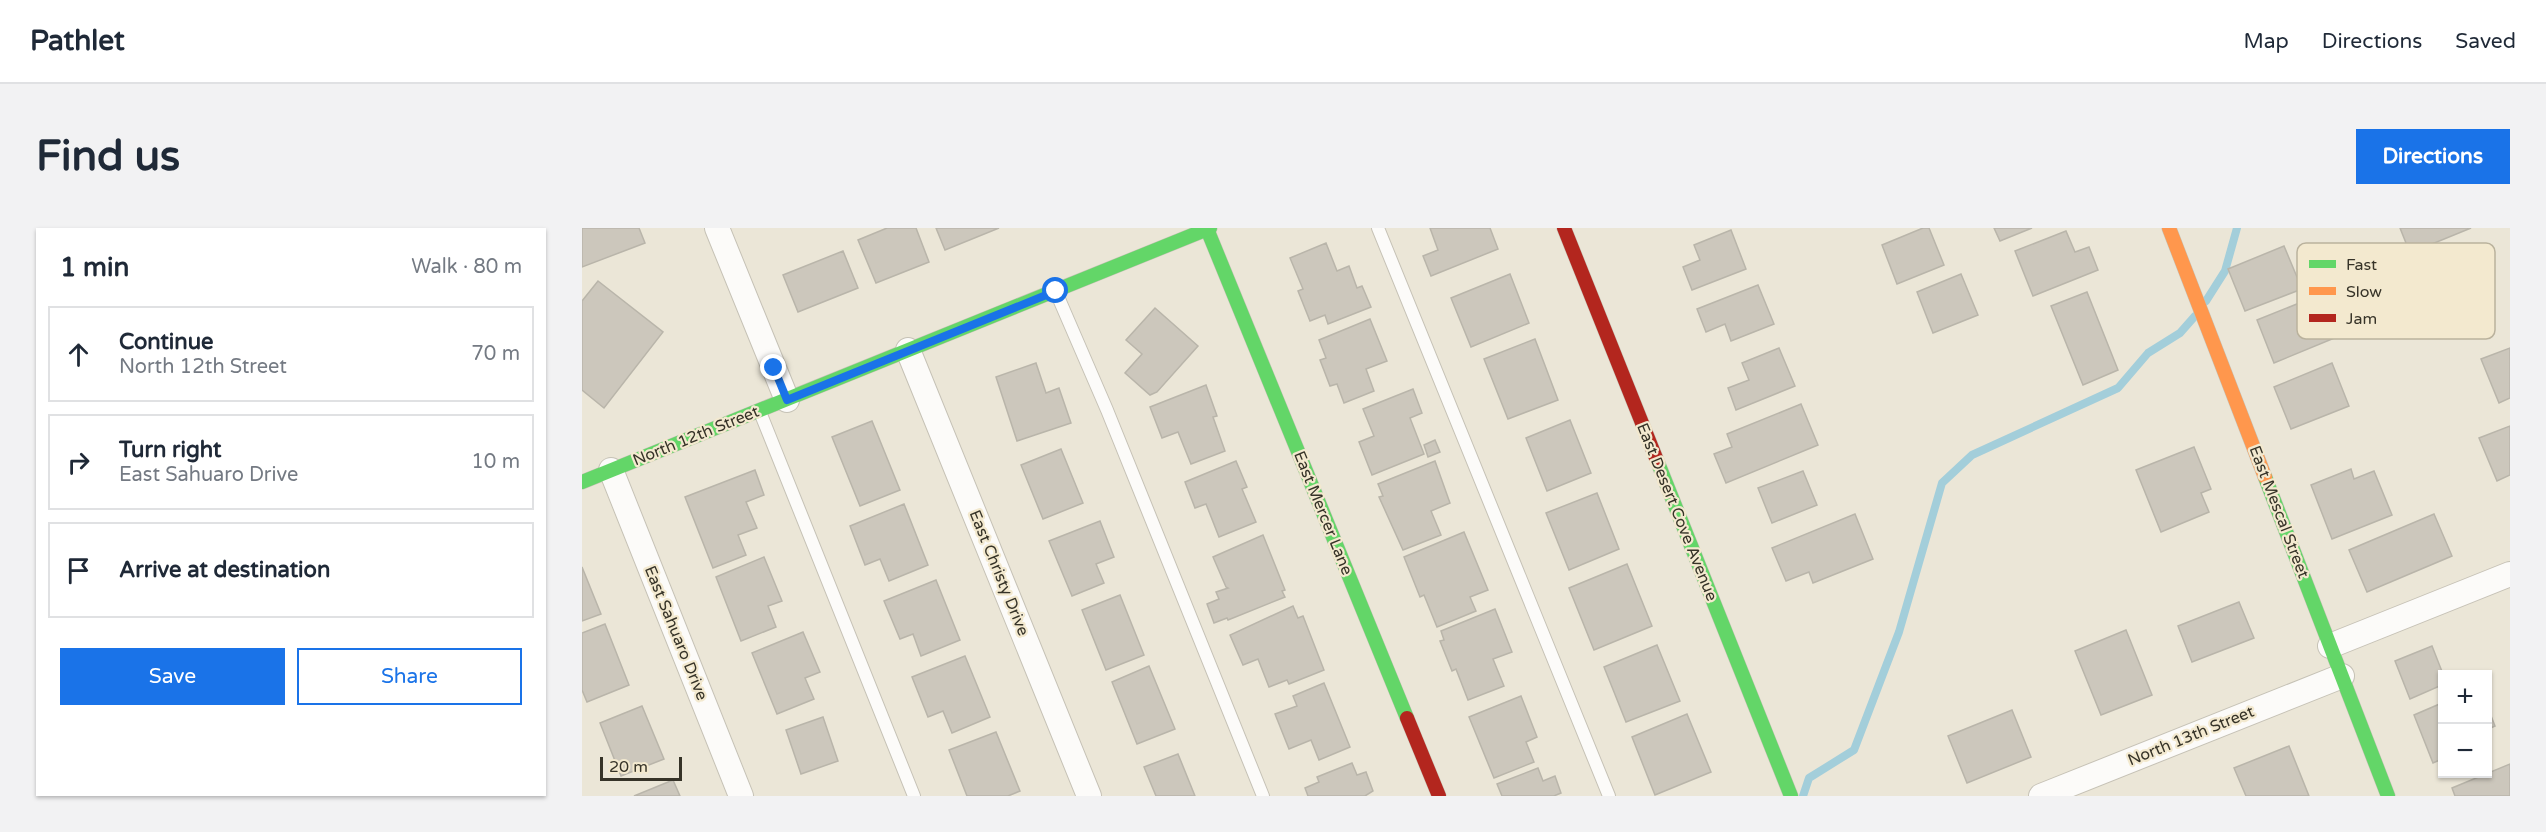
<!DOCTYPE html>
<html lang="en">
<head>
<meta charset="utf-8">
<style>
	:root { --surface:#fff; --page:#f2f2f3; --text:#1f2937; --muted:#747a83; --line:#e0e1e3; --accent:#1a73e8 }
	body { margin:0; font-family:"Varela Round",sans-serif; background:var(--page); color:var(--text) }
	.controls { position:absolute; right:18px; bottom:18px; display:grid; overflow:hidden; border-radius:0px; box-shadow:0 2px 4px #0004 }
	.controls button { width:54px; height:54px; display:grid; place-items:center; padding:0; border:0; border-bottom:2px solid var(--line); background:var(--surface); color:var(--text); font:30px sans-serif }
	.scale { position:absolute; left:18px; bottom:15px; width:82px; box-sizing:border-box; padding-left:6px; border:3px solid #363328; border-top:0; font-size:16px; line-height:21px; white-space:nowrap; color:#363328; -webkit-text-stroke:4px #f3e9cf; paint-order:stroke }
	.stop { position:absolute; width:18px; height:18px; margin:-14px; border:4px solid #1a73e8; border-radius:50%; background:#fff }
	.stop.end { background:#1a73e8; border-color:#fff; box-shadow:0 2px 6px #0008 }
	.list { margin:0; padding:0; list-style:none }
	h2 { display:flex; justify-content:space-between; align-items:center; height:78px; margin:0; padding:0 24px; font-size:26px }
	h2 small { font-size:20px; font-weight:400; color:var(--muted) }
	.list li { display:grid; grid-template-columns:39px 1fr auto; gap:18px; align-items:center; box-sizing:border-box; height:96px; margin:0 12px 12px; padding:0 12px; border:2px solid var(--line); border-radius:0px }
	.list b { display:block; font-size:22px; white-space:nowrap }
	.list p { margin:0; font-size:20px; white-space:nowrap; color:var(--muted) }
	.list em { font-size:20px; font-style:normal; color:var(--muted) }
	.actions { display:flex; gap:12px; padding:18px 24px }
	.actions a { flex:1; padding:14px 0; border:2px solid var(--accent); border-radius:0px; text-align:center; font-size:21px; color:var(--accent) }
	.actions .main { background:var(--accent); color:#fff }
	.icon { flex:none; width:33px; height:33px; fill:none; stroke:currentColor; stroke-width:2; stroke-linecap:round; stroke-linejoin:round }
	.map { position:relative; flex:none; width:1928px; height:568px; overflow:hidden; border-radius:0px }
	header { display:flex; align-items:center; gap:36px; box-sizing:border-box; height:84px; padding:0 30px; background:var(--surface); border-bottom:2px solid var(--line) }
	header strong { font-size:28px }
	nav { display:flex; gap:33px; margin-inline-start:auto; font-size:21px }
	.intro { display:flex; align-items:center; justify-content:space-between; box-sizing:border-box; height:144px; padding:0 36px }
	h1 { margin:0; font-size:42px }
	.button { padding:15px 27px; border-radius:0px; background:var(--accent); color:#fff; font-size:21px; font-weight:700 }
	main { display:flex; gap:36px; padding:0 36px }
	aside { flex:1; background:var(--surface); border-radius:0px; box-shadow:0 2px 4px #0004 }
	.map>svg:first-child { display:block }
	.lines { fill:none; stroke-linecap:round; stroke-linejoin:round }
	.stream { stroke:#a3ceda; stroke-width:8 }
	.building { fill:#ccc7bc; stroke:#b9b5aa; stroke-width:1.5 }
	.lane-casing { stroke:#c6c2b6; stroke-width:14 }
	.street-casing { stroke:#c6c2b6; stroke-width:26 }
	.fast-casing { stroke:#c6c2b6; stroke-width:15 }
	.slow-casing { stroke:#c6c2b6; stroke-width:15 }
	.jam-casing { stroke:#c6c2b6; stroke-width:15 }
	.lane { stroke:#fcfbf9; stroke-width:12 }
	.street { stroke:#fcfbf9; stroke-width:24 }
	.fast { stroke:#63d668; stroke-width:14 }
	.slow { stroke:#ff974d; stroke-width:14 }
	.jam { stroke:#b3261e; stroke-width:14 }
	.route { stroke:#1a73e8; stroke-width:8 }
	.labels { text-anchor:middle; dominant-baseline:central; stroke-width:4.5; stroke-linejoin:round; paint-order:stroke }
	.street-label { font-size:16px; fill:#363328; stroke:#f3e9cf }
	.key { fill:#f3e9cf; stroke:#bab29d; stroke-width:1.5 }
	.key-label { font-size:16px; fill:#363328 }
</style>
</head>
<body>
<header>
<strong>Pathlet</strong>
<nav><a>Map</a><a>Directions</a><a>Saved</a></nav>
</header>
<div class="intro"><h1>Find us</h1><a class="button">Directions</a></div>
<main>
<aside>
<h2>1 min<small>Walk · 80 m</small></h2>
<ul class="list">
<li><svg class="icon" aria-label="ahead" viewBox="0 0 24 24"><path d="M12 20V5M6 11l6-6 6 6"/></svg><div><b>Continue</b><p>North 12th Street</p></div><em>70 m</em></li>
<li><svg class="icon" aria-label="right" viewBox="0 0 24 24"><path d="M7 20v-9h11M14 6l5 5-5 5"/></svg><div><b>Turn right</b><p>East Sahuaro Drive</p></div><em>10 m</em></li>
<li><svg class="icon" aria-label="arrive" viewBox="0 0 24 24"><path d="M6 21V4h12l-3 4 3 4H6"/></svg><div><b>Arrive at destination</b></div></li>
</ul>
<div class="actions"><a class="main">Save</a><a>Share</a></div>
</aside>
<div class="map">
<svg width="1928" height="568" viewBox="0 0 1928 568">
	<rect width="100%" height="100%" fill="#ebe6d7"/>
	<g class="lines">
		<g class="stream">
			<path d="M1624 73 1643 43 1655 0"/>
			<path d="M1221 568 1227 550 1272 522 1317 404 1360 255 1390 227 1536 160 1566 125 1598 105 1613 88"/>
		</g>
	</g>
	<g class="building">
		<path d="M0 0H57L63 15 0 39Z"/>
		<path d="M305 0H334L347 34 294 55 276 12Z"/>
		<path d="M354 0H417L363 22Z"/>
		<path d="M848 0H908L916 21 849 48 841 28 856 22Z"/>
		<path d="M1341 0H1347L1362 37 1315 56 1300 17Z"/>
		<path d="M1412 0H1450L1418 13Z"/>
		<path d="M1818 0H1889L1828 25Z"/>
		<path d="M1149 2 1164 41 1110 62 1101 39 1118 32 1112 17Z"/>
		<path d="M1484 3 1493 24 1507 19 1516 42 1451 68 1433 23Z"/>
		<path d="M744 15 755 43 767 38 775 60 780 58 789 79 746 96 743 87 728 93 716 63 721 61 708 30Z"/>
		<path d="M1702 18 1720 61 1663 83 1646 41Z"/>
		<path d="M261 23 276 60 216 84 201 47Z"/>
		<path d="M928 46 947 95 889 119 869 70Z"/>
		<path d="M1379 46 1396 87 1351 105 1335 64Z"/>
		<path d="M16 53 81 104 22 180 0 162V73Z"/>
		<path d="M1176 57 1192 96 1149 113 1143 96 1124 104 1115 81Z"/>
		<path d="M1762 57 1779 99 1692 135 1675 92Z"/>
		<path d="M1505 64 1536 142 1501 157 1469 78Z"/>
		<path d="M573 80 616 118 575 164 568 167 543 145 560 126 544 112Z"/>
		<path d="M788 91 805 133 784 141 792 163 762 175 755 156 748 158 738 132 744 130 737 112Z"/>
		<path d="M953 111 976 172 926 191 902 131Z"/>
		<path d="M1197 120 1213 158 1154 182 1146 160 1167 152 1160 135Z"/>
		<path d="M1928 120V170L1917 175 1899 131Z"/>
		<path d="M454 135 464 165 477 160 489 195 435 213 414 149Z"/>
		<path d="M1750 135 1767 178 1709 201 1692 159Z"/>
		<path d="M624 157 635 188 631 189 643 223 609 236 596 204 580 210 568 179Z"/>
		<path d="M831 161 840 185 828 190 842 226 790 247 777 214 792 208 781 181Z"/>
		<path d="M1219 176 1236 217 1144 255 1132 226 1150 219 1145 206Z"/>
		<path d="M988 192 1009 245 965 263 944 210Z"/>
		<path d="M290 193 318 262 278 278 250 209Z"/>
		<path d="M1928 198V247L1915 253 1897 210Z"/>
		<path d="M853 212 858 224 846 229 842 217Z"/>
		<path d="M1612 219 1629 261 1619 265 1627 284 1579 304 1554 242Z"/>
		<path d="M479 221 501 275 461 291 439 237Z"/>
		<path d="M654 233 665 259 660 261 674 294 637 309 624 276 613 280 603 254Z"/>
		<path d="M853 233 868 275 849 283 859 307 821 322 797 269 801 268 796 256Z"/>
		<path d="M1769 241 1772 251 1792 243 1810 287 1750 311 1729 257Z"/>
		<path d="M173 242 182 267 164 274 175 300 156 307 164 327 131 340 103 269Z"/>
		<path d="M1221 243 1235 277 1190 295 1176 260Z"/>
		<path d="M1015 265 1037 321 987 342 964 285Z"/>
		<path d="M322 276 346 337 307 353 298 331 283 337 268 298Z"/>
		<path d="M1273 286 1291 331 1231 355 1227 344 1204 353 1190 320Z"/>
		<path d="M1852 286 1870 328 1785 364 1767 322Z"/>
		<path d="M518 293 532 329 514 336 522 355 490 368 467 313Z"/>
		<path d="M882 304 906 362 888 369 894 383 855 399 842 367 838 369 822 329Z"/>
		<path d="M681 307 703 362 700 363 703 369 646 392 645 390 632 395 625 376 637 371 634 364 646 360 644 359 631 329Z"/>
		<path d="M182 329 200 373 186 378 194 399 159 413 134 349Z"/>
		<path d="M1045 336 1070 398 1012 422 987 360Z"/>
		<path d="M0 339 19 386 0 393Z"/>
		<path d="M354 352 378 412 339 428 331 406 318 411 302 373Z"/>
		<path d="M538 367 562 427 524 442 500 382Z"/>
		<path d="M1657 374 1672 410 1610 434 1596 398Z"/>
		<path d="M711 378 716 390 721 388 742 442 707 456 705 452 687 459 676 431 661 437 648 407Z"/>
		<path d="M913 381 930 424 911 431 922 458 886 472 874 441 870 443 858 413 862 412 859 403Z"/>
		<path d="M23 396 47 457 5 474 0 462V405Z"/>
		<path d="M1544 402 1570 467 1519 487 1493 423Z"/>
		<path d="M221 404 238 444 223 450 232 471 195 486 170 425Z"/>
		<path d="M1075 417 1098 473 1044 494 1022 439Z"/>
		<path d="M1850 418 1861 446 1860 457 1828 471 1813 433Z"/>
		<path d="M383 428 408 489 370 505 361 483 346 489 330 449Z"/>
		<path d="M567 438 593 501 555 516 530 454Z"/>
		<path d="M742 455 768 519 737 532 729 512 707 521 693 486 715 478 711 468Z"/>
		<path d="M939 468 955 509 944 514 952 534 912 550 887 489Z"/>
		<path d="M1860 475V531L1851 535 1832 487Z"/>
		<path d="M60 478 82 531 39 548 18 495Z"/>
		<path d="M1906 480 1913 498 1906 501Z"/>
		<path d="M1430 482 1449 529 1385 555 1366 508Z"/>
		<path d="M1105 486 1129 544 1073 567 1050 509Z"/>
		<path d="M241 489 256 533 219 546 204 502Z"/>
		<path d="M414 504 438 563 426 568H385L367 522Z"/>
		<path d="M1707 518 1727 568H1664L1652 540Z"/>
		<path d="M596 526 613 568H574L562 539Z"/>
		<path d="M770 535 775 547 784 544 791 563 783 568H726L723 560 737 554 735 549Z"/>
		<path d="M1928 536V568H1873L1870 560Z"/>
		<path d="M956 540 961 553 973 548 979 565 972 568H920L915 556Z"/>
		<path d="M91 552 98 568H52Z"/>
	</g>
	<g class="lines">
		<defs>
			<g id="lane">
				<path d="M796 0 1027 568"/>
				<path d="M474 64 525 182 681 568"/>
				<path d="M178 184 332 568"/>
			</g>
			<g id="street">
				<path d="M135 0 205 172"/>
				<path d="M326 122 507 568"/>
				<path d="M29 242 159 568"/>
				<path d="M1748 418 1928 346"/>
				<path d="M1459 568 1760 448"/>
			</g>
			<g id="fast">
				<path d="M625 1 825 490"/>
				<path d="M1076 235 1209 568"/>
				<path d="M1683 249 1806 568"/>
				<path d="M0 254 628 0"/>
			</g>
			<path id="slow" d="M1587 0 1683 249"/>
			<g id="jam">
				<path d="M982 0 1076 235"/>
				<path d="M825 490 857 568"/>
			</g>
		</defs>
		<use href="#lane" class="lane-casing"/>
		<use href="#street" class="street-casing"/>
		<use href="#fast" class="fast-casing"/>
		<use href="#slow" class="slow-casing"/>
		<use href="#jam" class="jam-casing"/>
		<use href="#lane" class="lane"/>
		<use href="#street" class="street"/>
		<use href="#fast" class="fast"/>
		<use href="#slow" class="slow"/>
		<use href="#jam" class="jam"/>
	</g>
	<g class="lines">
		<path class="route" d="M192 140 205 172 474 63"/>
	</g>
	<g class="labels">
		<g class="street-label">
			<text transform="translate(114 208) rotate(-22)">North 12th Street</text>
			<text transform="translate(1095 284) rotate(68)">East Desert Cove Avenue</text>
			<text transform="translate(1697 284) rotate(69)">East Mescal Street</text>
			<text transform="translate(741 285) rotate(68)">East Mercer Lane</text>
			<text transform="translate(417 345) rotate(68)">East Christy Drive</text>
			<text transform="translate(94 405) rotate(68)">East Sahuaro Drive</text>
			<text transform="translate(1609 508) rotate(-22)">North 13th Street</text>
		</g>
	</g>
	<rect x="1715" y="15" width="198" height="96" rx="9" class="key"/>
	<rect x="1727" y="32" width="27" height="8" fill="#63d668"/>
	<rect x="1727" y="59" width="27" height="8" fill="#ff974d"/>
	<rect x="1727" y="86" width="27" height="8" fill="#b3261e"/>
	<g class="key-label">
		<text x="1764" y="42">Fast</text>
		<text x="1764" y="69">Slow</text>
		<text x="1764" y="96">Jam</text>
	</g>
</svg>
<div class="controls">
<button>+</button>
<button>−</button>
</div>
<div class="scale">20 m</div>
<div class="stop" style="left:474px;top:63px"></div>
<div class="stop end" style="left:192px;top:140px"></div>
</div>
</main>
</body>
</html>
